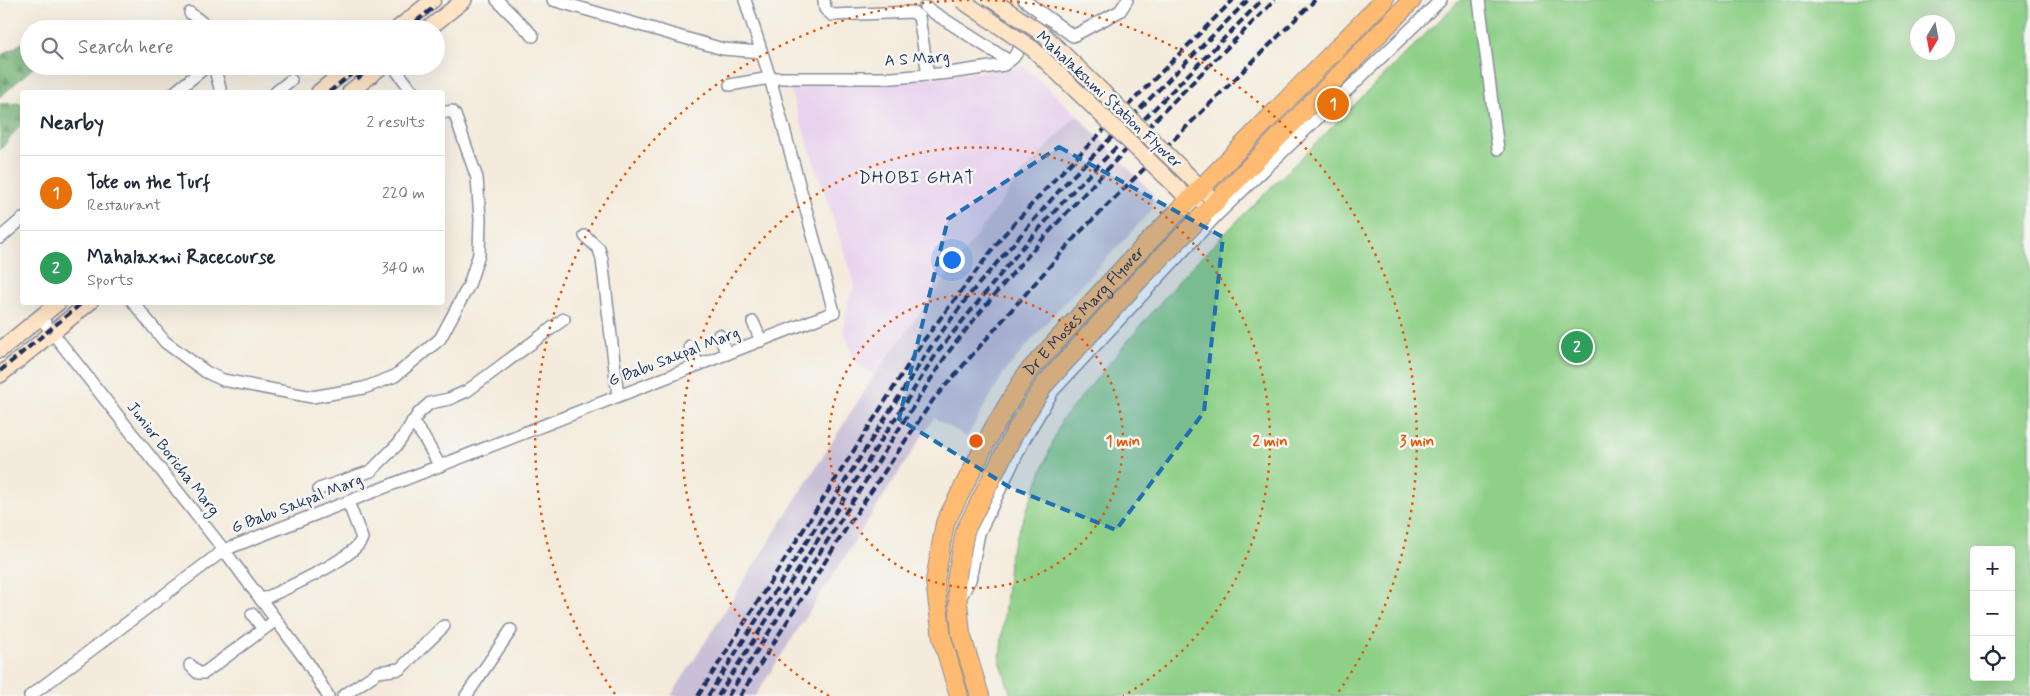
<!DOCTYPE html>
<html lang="en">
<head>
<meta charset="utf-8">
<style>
	:root { --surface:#fff; --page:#f6f6f7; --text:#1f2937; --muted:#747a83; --line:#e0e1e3; --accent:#1f6fb2 }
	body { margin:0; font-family:Mynerve,sans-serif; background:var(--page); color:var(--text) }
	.controls { position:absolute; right:15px; bottom:15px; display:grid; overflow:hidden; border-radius:5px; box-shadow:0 5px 20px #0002 }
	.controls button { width:45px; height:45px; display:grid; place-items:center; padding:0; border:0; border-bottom:1px solid var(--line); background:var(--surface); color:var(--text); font:25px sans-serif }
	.compass { position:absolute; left:1910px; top:15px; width:45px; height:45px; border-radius:50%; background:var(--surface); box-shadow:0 5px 20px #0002; rotate:190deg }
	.you { position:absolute; left:951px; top:259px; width:18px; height:18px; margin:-12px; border:4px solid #fff; border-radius:50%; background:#1a73e8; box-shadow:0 0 0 8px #1a73e833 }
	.badge { display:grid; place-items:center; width:32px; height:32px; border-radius:50%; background:var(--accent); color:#fff; font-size:16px; font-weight:700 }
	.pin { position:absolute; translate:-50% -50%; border:2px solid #fff; box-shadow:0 1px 5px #0006 }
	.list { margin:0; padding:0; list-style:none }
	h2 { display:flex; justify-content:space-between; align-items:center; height:65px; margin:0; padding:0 20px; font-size:21px }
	h2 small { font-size:16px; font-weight:400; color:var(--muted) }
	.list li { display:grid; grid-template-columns:32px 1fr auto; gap:15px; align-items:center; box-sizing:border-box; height:75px; padding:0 20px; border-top:1px solid var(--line) }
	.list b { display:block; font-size:19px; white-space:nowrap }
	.list p { margin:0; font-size:16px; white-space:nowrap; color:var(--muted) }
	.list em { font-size:16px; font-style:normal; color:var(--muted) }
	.icon { flex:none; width:28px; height:28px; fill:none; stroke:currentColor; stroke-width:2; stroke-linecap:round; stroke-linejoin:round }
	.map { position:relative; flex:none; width:2030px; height:696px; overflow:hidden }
	.search { position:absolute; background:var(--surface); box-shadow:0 5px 20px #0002; left:20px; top:20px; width:425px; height:55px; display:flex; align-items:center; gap:12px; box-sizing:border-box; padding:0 18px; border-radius:28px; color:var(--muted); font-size:19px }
	.panel { position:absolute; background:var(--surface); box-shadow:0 5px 20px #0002; left:20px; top:90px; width:425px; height:215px; border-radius:5px }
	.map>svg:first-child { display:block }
	.built { fill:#e8d2ee }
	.industrial { fill:#c9bfd7 }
	.forest { fill:url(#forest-firs); stroke:#477069 }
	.pitch { fill:#8fd088; stroke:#558073; fill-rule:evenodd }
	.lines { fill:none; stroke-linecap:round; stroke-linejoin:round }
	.street-casing { stroke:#888d9d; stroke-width:14 }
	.secondary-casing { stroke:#888d9d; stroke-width:18 }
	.primary-casing { stroke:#888d9d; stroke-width:20 }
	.street { stroke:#fff; stroke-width:11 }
	.secondary { stroke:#ffe4c6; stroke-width:15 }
	.primary { stroke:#ffbb71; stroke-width:18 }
	.rail { stroke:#1b2f5e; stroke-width:4; stroke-dasharray:8 4; stroke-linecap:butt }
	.secondary-bridge-casing { stroke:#888d9d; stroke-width:18; stroke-linecap:butt }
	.primary-bridge-casing { stroke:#888d9d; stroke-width:20; stroke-linecap:butt }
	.secondary-bridge { stroke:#ffe4c6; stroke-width:15 }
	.primary-bridge { stroke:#ffbb71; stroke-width:18 }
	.marked { fill:#1f6fb2; fill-opacity:0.2; stroke:#1f6fb2; stroke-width:4; stroke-dasharray:10 6; stroke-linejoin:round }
	.ring { fill:none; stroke:#e8590c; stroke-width:2.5; stroke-dasharray:2.5 5 }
	.labels { text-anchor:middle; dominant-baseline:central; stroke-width:5; stroke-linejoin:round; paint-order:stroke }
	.street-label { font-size:16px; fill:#1b2f5e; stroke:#f6f6f2 }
	.neighbourhood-label { font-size:18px; letter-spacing:1px; fill:#1b2f5e; stroke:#f6f6f2 }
	.centre { fill:#e8590c; stroke:#f6f6f2; stroke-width:2.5 }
	.ring-label { font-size:15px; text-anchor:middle; font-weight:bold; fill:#e8590c; stroke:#f6f6f2; stroke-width:5; stroke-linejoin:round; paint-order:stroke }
</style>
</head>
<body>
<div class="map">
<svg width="2030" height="696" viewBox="0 0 2030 696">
	<defs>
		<pattern id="forest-firs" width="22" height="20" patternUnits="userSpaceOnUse" patternTransform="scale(1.25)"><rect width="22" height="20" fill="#73b274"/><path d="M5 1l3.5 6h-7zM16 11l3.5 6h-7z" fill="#5e9162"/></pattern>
	</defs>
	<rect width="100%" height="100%" fill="#f6f6f2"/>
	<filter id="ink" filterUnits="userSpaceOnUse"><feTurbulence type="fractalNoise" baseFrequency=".02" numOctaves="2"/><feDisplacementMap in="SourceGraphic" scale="10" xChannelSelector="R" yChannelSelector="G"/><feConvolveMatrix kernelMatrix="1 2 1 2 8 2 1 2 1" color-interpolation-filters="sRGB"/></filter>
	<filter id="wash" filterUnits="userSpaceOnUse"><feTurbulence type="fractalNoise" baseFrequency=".0096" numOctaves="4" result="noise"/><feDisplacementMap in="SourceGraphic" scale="20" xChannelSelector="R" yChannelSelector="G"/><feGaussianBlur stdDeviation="1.12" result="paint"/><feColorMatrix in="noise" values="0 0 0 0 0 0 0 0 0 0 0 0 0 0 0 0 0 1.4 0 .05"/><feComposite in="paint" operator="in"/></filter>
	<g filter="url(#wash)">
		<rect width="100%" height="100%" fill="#f4ebdc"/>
		<path class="built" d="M1025 67 1077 115 1021 174 874 376 854 360 844 330 848 301 855 284 787 81 928 78Z"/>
		<path class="industrial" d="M1077 115 1152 193V210L1055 313 1005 371 967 437 934 418 755 696H671L874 376 1021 174Z"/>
		<g class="forest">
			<path d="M29 39V66H35L0 97V56Z"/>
			<path d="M22 103V123L0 150V104Z"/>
		</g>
		<path class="pitch" d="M1460 0H2030V696H1011L1000 660 1010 553 1061 421 1185 273ZM1918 22H1948V52H1918ZM1974 550H2011V677H1974Z"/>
	</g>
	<g filter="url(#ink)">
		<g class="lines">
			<defs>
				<g id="street">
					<path d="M497 0 533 36"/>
					<path d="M553 0 723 49 761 52"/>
					<path d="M824 0 825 9 832 15 913 12 919 17 928 75"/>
					<path d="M1024 0 1073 36 1120 11 1127 0"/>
					<path d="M1479 0 1498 149"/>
					<path d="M925 7 1009 61"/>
					<path d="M190 13 204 24 205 29"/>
					<path d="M214 66 221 92"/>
					<path d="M393 66 413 92"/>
					<path d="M730 85 770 78H893L949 73 1004 65 1013 58 1043 16"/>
					<path d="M175 92 207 66"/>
					<path d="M276 92 291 80"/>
					<path d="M585 236 599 249 602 259 618 396"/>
					<path d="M0 238 22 219"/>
					<path d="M133 302 165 342 206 372 223 380 312 397 364 388 395 376 440 339 469 285 479 254 480 219 477 178 455 115 452 111 442 113"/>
					<path d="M40 317 224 550 308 663 328 696"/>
					<path d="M753 322 761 341"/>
					<path d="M719 335 727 354"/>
					<path d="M690 346 698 365"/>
					<path d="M412 422 423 436 440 466"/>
					<path d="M319 489 371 471 397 445 419 413 430 403 449 399 467 391 564 319"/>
					<path d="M261 600C282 590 356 559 362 538L348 502"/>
					<path d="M959 600 970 580 979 533 1024 440 1053 391 1216 216 1441 0"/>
					<path d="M252 614 263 629"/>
					<path d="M190 665 198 673H204L276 620"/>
					<path d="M30 696 224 550 834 312 770 78 745 0"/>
					<path d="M343 696 378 672 400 669 444 626"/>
					<path d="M466 696 511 630"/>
				</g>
				<g id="secondary">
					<path d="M397 29 433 0"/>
					<path d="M428 29 464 0"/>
					<path d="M319 92 351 66"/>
					<path d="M350 92 382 66"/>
					<path d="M1179 166 1215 202"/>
					<path d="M1165 176 1204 214"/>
					<path d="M0 350 59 302"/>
					<path d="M0 375 90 302"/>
				</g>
				<g id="primary">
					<path d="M1204 214 1412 0"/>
					<path d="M956 581 961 634 980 696"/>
					<path id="s1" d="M959 696 942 638 935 581 945 523 993 429 1027 373 1126 265 1384 0"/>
				</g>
			</defs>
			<use href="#street" class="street-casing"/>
			<use href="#secondary" class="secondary-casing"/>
			<use href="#primary" class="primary-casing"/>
			<use href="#street" class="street"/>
			<use href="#secondary" class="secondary"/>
			<use href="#primary" class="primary"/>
			<g class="rail">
				<path d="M407 29 435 6"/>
				<path d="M357 79 372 66"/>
				<path d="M329 92 361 66"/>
				<path d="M0 371 83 302"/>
				<path d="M698 696 924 340 1002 237 1056 178 1233 0"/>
				<path d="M708 696 932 345 970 294 1064 185 1248 0"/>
				<path d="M718 696 939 350 1022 248 1071 193 1262 0"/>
				<path d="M728 696 947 354C1046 225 1160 115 1275 0"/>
				<path d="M740 696 849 524 933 400 1077 235 1315 0"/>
			</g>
			<defs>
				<g id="secondary-bridge">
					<path d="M961 0 1033 49 1165 176"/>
					<path d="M992 0 1043 34 1179 166"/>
				</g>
				<path id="primary-bridge" d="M956 581 965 531 1014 434 1044 385 1140 279 1204 214"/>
			</defs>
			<use href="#secondary-bridge" class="secondary-bridge-casing"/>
			<use href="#primary-bridge" class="primary-bridge-casing"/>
			<use href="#secondary-bridge" class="secondary-bridge"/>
			<use href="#primary-bridge" class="primary-bridge"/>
		</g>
	</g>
	<path class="marked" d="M1059 147 1223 237 1204 412 1116 530 1011 488 899 419 948 219Z"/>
	<g class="ring">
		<circle cx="976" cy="441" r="147"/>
		<path d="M829 696A294 294 0 1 1 1123 696"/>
		<path d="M615 694A441 441 0 0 1 972 0M980 0A441 441 0 0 1 1337 694"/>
	</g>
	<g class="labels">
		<g class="street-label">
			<text transform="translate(917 59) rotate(-4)">A S Marg</text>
			<text transform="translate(1109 100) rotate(43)">Mahalakshmi Station Flyover</text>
			<text stroke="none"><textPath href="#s1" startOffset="432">Dr E Moses Marg Flyover</textPath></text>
			<text transform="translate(674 357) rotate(-21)">G Babu Sakpal Marg</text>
			<text transform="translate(173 459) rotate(52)">Junior Boricha Marg</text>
			<text transform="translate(297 504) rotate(-21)">G Babu Sakpal Marg</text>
		</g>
		<g class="neighbourhood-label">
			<text x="917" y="178">DHOBI GHAT</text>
		</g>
	</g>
	<circle cx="976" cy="441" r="8" class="centre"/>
	<g class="ring-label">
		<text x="1123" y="446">1 min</text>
		<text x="1270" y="446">2 min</text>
		<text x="1417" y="446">3 min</text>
	</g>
</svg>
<div class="controls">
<button>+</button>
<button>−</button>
<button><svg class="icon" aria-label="locate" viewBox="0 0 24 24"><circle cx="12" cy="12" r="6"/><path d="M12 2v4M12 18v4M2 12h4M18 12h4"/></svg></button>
</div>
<svg class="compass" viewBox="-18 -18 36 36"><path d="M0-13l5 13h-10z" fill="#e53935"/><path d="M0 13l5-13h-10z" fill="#747a83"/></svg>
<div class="you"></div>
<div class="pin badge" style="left:1333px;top:104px;background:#e8710a">1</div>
<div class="pin badge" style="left:1577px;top:347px;background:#2e9e5b">2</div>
<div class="search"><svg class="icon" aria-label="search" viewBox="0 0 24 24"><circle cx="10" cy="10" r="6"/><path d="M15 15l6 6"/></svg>Search here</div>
<section class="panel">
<h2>Nearby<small>2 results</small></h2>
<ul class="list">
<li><span class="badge" style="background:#e8710a">1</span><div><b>Tote on the Turf</b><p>Restaurant</p></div><em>220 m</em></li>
<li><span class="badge" style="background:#2e9e5b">2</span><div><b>Mahalaxmi Racecourse</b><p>Sports</p></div><em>340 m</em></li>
</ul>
</section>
</div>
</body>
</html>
